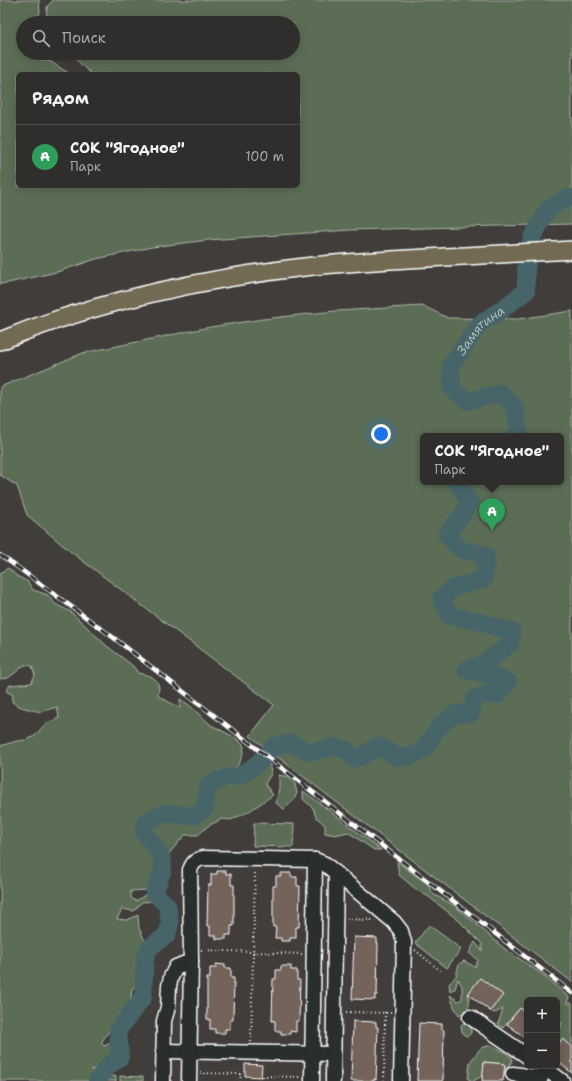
<!DOCTYPE html>
<html lang="ru">
<head>
<meta charset="utf-8">
<style>
	:root { --surface:#302e2c; --page:#383634; --text:#f1f3f6; --muted:#a8a8a9; --line:#4b4a48; --accent:#8c9099 }
	body { margin:0; font-family:"Shantell Sans",sans-serif; background:var(--page); color:var(--text) }
	.controls { position:absolute; right:12px; bottom:12px; display:grid; overflow:hidden; border-radius:6px; box-shadow:0 2px 10px #0003 }
	.controls button { width:36px; height:36px; display:grid; place-items:center; padding:0; border:0; border-bottom:1px solid var(--line); background:var(--surface); color:var(--text); font:20px sans-serif }
	.you { position:absolute; left:381px; top:434px; width:14px; height:14px; margin:-10px; border:3px solid #fff; border-radius:50%; background:#1a73e8; box-shadow:0 0 0 6px #1a73e833 }
	.badge { display:grid; place-items:center; width:26px; height:26px; border-radius:50%; background:var(--accent); color:#fff; font-size:13px; font-weight:700 }
	.pin { position:absolute; translate:-50% -33px; filter:drop-shadow(0 1px 2px #0008) }
	.pin::after { content:''; position:absolute; top:21px; width:14px; height:12px; background:inherit; clip-path:polygon(0 0,100% 0,50% 100%) }
	.popup { position:absolute; left:420px; top:433px; width:144px; height:52px; box-sizing:border-box; display:grid; place-content:center; border-radius:6px; background:var(--surface); filter:drop-shadow(0 1px 3px #0005); font-size:13px; white-space:nowrap; color:var(--muted) }
	.popup b { font-size:15px; color:var(--text) }
	.popup::after { content:''; position:absolute; left:50%; top:100%; margin-left:-8px; border:8px solid transparent; border-top-color:var(--surface) }
	.list { margin:0; padding:0; list-style:none }
	h2 { display:flex; justify-content:space-between; align-items:center; height:52px; margin:0; padding:0 16px; font-size:17px }
	h2 small { font-size:13px; font-weight:400; color:var(--muted) }
	.list li { display:grid; grid-template-columns:26px 1fr auto; gap:12px; align-items:center; box-sizing:border-box; height:64px; padding:0 16px; border-top:1px solid var(--line) }
	.list b { display:block; font-size:15px; white-space:nowrap }
	.list p { margin:0; font-size:13px; white-space:nowrap; color:var(--muted) }
	.list em { font-size:13px; font-style:normal; color:var(--muted) }
	.icon { flex:none; width:22px; height:22px; fill:none; stroke:currentColor; stroke-width:2; stroke-linecap:round; stroke-linejoin:round }
	.map { position:relative; flex:none; width:572px; height:1081px; overflow:hidden }
	.search { position:absolute; background:var(--surface); box-shadow:0 2px 10px #0003; left:16px; top:16px; width:284px; height:44px; display:flex; align-items:center; gap:10px; box-sizing:border-box; padding:0 14px; border-radius:22px; color:var(--muted); font-size:15px }
	.panel { position:absolute; background:var(--surface); box-shadow:0 2px 10px #0003; left:16px; top:72px; width:284px; height:116px; border-radius:6px }
	.map>svg:first-child { display:block }
	.green { fill:#5c6d56; stroke:#aeb6aa; fill-rule:evenodd }
	.lines { fill:none; stroke-linecap:round; stroke-linejoin:round }
	.river { stroke:#476567; stroke-width:18 }
	.building { fill:#73635a; stroke:#fff }
	.minor-casing { stroke:#fff; stroke-width:17 }
	.major-casing { stroke:#fff; stroke-width:20 }
	.path { stroke:#fff; stroke-width:2; stroke-dasharray:1 3; stroke-linecap:butt }
	.minor { stroke:#2a2d2e; stroke-width:14 }
	.major { stroke:#726b52; stroke-width:17 }
	.rail-casing { stroke:#fff; stroke-width:4.5 }
	.rail { stroke:#2a2d2e; stroke-width:3; stroke-dasharray:9; stroke-linecap:butt }
	.labels { text-anchor:middle; dominant-baseline:central; stroke-width:3; stroke-linejoin:round; paint-order:stroke }
	.water-label { font-size:13px; font-style:italic; fill:#acbabb; stroke:#2a2d2e }
</style>
</head>
<body>
<div class="map">
<svg width="572" height="1081" viewBox="0 0 572 1081">
	<rect width="100%" height="100%" fill="#403d3b"/>
	<filter id="ink" filterUnits="userSpaceOnUse"><feTurbulence type="fractalNoise" baseFrequency=".025" numOctaves="2"/><feDisplacementMap in="SourceGraphic" scale="8" xChannelSelector="R" yChannelSelector="G"/><feConvolveMatrix kernelMatrix="1 2 1 2 8 2 1 2 1" color-interpolation-filters="sRGB"/></filter>
	<g filter="url(#ink)">
		<g class="green">
			<path d="M0 0H39L40 12 36 23H23V29L22 30 17 38 18 46 23 50V53H27L34 58 51 62 70 74H18V186H298V74H92C85 69 77 62 74 53H293V23H46L47 7 53 0H572V224L350 230 208 240 152 247 96 259 57 272 8 283 0 284Z"/>
			<path d="M423 306 448 318 518 319 572 311V982L250 736 274 705 71 552 27 515 17 486 0 475V387L83 353 210 327 263 319 335 311ZM423 436H561V482H423Z"/>
			<path d="M8 568 17 576 28 582 33 590 48 595 55 604 71 612 107 646 133 666 138 673 151 676 157 681 159 687 158 696 180 708V699L189 705 211 725 236 738 244 746C243 756 239 770 227 772 224 772 220 771 217 771L212 779 219 785 230 786 239 780 243 766 258 769 253 759 262 757 270 765 271 774 265 784 273 795 248 812 231 820 222 819 208 826 198 835H185L160 864 155 877 146 890 131 891V898L136 901 145 895 159 901 142 902 134 911 122 909 117 919 127 920 138 915 139 928 146 943 141 956 146 967 141 973V982L132 989 130 1007 127 1012 106 1035 101 1043 105 1046 115 1038 122 1030 125 1039 124 1049 111 1056 101 1066 91 1070C100 1077 105 1078 116 1076V1081H0V746L17 741 26 740 35 736 45 724 59 718 57 707 40 712 21 707 12 702 13 695 6 691 10 685 31 683 35 675 32 666 24 665 19 670 8 678 0 679V573Z"/>
			<path d="M279 775 289 777 295 784 297 793 294 800 284 809 276 803 279 788Z"/>
			<path d="M303 791C330 810 355 831 381 850H374L348 832 335 835 325 833V825L316 817 313 808 303 799Z"/>
			<path d="M254 823 294 824 293 847 253 846Z"/>
			<path d="M397 862 428 884 433 894 455 906 505 949 539 972 569 997 567 1003H572V1047L562 1039 557 1046V1030L560 1029 562 1023H557V1000H527V1013L520 1008 503 1028 498 1024 503 1009 495 1013 490 1011 502 995 480 978 468 994C471 1006 469 1009 459 1015L454 1007 450 995 458 1001 462 999V986L458 979 455 989 450 991 449 984 456 976 459 964 464 961 475 967 478 960 469 953 475 942 482 951V944L458 920 429 897 417 890 399 875Z"/>
			<path d="M429 925 461 949 447 968 415 943Z"/>
			<path d="M466 1022 471 1026V1033L467 1037 462 1032 461 1025Z"/>
			<path d="M491 1045 506 1053 513 1059 509 1067 504 1069V1064L484 1062 483 1076 473 1081 468 1079 470 1062 481 1048Z"/>
			<path d="M120 1076 143 1077V1081H120Z"/>
		</g>
		<g class="lines">
			<g class="river">
				<path id="s1" d="M515 436 519 432 515 407 500 393 468 401 452 390 451 365 480 324 501 310 526 291V268L532 238 548 209 565 199 572 198"/>
				<path d="M97 1081 107 1067 120 1057 118 1030 143 997 145 958 150 947 167 935 170 923 167 905 154 893C156 885 160 879 162 872 167 858 152 844 144 833L146 821 166 813 194 816 205 808 208 786 221 779 242 775 257 764 275 746 290 743 310 752 334 747 347 750 354 759 365 755 377 746 388 751 396 757H409L423 750 439 727 454 714 471 713 475 699 488 694 498 695 508 682 494 676 466 670 483 664 510 644 512 632 478 621 450 616 441 598 454 588 484 579 486 555 462 550 447 535 470 503 458 485 460 482"/>
			</g>
		</g>
		<g class="building">
			<path d="M217 871H226V874H231V885H234V926H231V935H226V939H216V935H210V926H207L208 885H211V874H217Z"/>
			<path d="M281 873H291V877H297V886H300L299 927H296V938H290V941H281V938H275L276 927H273V886H276V876H281Z"/>
			<path d="M354 937 377 938V943H378L377 995H375V1000L352 999Z"/>
			<path d="M216 964 225 965V968H231V978H234L233 1020H230V1029H225V1033H215V1029H210V1019H207V978H210V968H216Z"/>
			<path d="M281 966H291V970H297V980H300L299 1021H296V1032L290 1031V1034H281V1031H275V1021H272L273 979H276V970H281Z"/>
			<path d="M480 978 503 995 490 1011 468 994Z"/>
			<path d="M520 1008 527 1013V1039L507 1024Z"/>
			<path d="M353 1021 376 1022V1027H378L376 1080 374 1079V1081H351Z"/>
			<path d="M419 1023 442 1024V1030H444L443 1081H417Z"/>
			<path d="M562 1039 572 1047V1073L557 1061V1046Z"/>
			<path d="M484 1062 505 1064 503 1081H482Z"/>
			<path d="M245 1064 262 1065 261 1077 245 1076Z"/>
		</g>
		<g class="lines">
			<defs>
				<g id="minor">
					<path d="M470 1017 527 1056"/>
					<path d="M163 1051 333 1054"/>
					<path d="M542 1066 562 1081"/>
					<path d="M513 1074 541 1078"/>
					<path d="M163 1081 164 1021 168 1007 169 986 171 977 176 967 191 961"/>
					<path d="M189 1081 191 961 190 870C193 862 196 860 203 858L315 860 325 864 394 922 401 931 404 942 401 1081"/>
					<path d="M312 1081 315 860"/>
					<path d="M333 1081 336 873"/>
				</g>
				<path id="major" d="M0 341C100 300 206 278 313 266 351 262 389 260 427 258 476 255 524 253 572 250"/>
			</defs>
			<use href="#minor" class="minor-casing"/>
			<use href="#major" class="major-casing"/>
			<g class="path">
				<path d="M347 919 372 920"/>
				<path d="M201 950 303 954"/>
				<path d="M415 950 442 972"/>
				<path d="M346 1012 391 1013"/>
				<path d="M251 1042 255 871"/>
				<path d="M200 1073 241 1074 240 1081"/>
				<path d="M263 1081V1076L300 1077"/>
				<path d="M384 1081 385 1012"/>
			</g>
			<use href="#minor" class="minor"/>
			<use href="#major" class="major"/>
			<defs>
				<path id="rail" d="M0 555 20 569 114 638 572 993"/>
			</defs>
			<use href="#rail" class="rail-casing"/>
			<use href="#rail" class="rail"/>
		</g>
	</g>
	<g class="labels">
		<g class="water-label">
			<text stroke="none"><textPath href="#s1" startOffset="175">Замятина</textPath></text>
		</g>
	</g>
</svg>
<div class="controls">
<button>+</button>
<button>−</button>
</div>
<div class="you"></div>
<div class="pin badge" style="left:492px;top:531px;background:#2e9e5b">A</div>
<div class="popup"><b>СОК &quot;Ягодное&quot;</b>Парк</div>
<div class="search"><svg class="icon" aria-label="search" viewBox="0 0 24 24"><circle cx="10" cy="10" r="6"/><path d="M15 15l6 6"/></svg>Поиск</div>
<section class="panel">
<h2>Рядом<small></small></h2>
<ul class="list">
<li><span class="badge" style="background:#2e9e5b">A</span><div><b>СОК &quot;Ягодное&quot;</b><p>Парк</p></div><em>100 m</em></li>
</ul>
</section>
</div>
</body>
</html>
